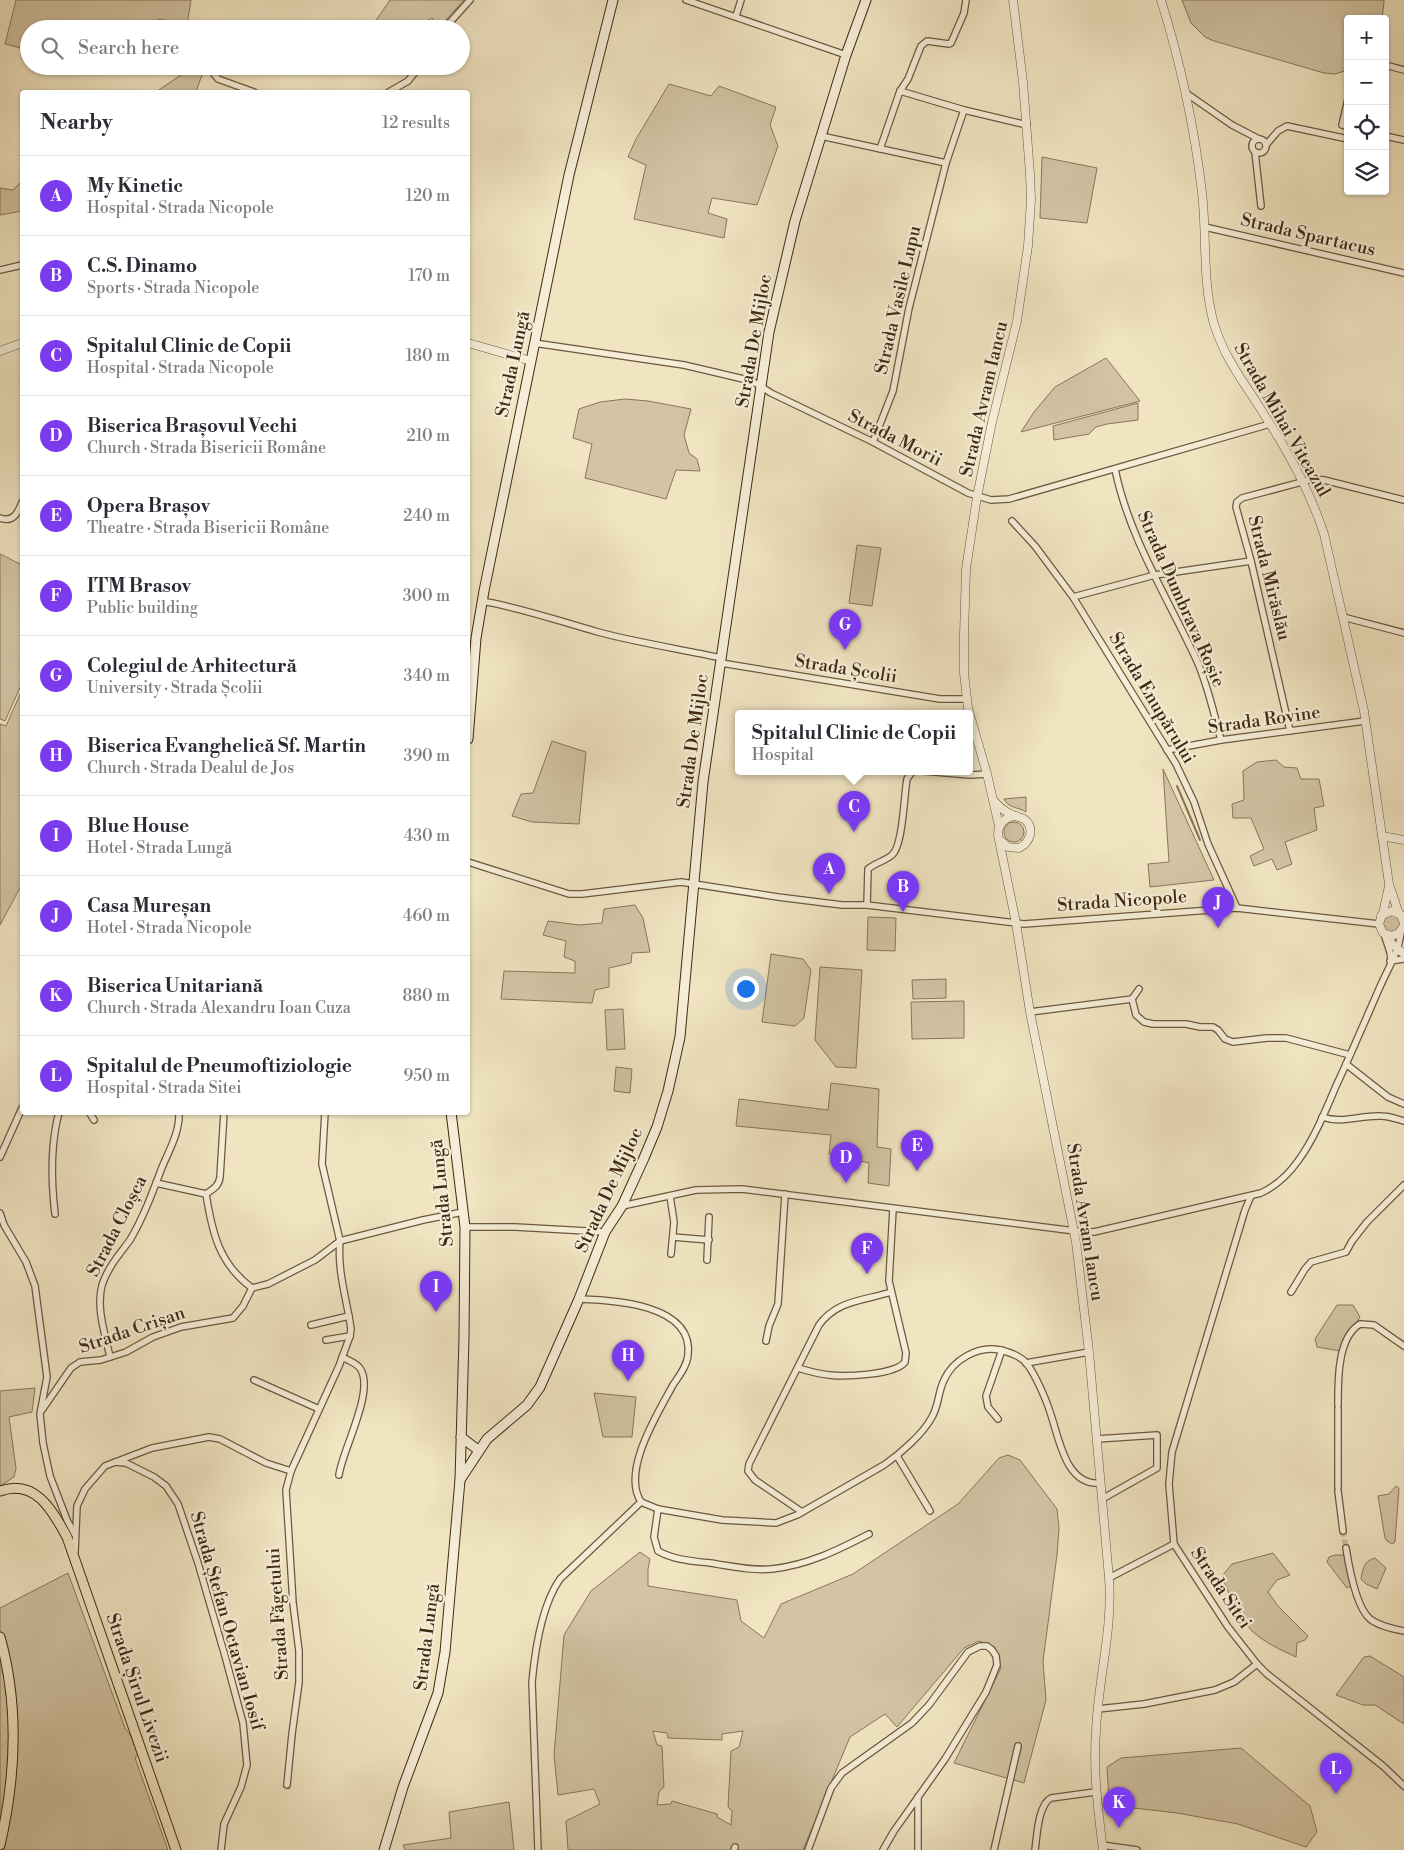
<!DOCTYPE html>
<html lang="en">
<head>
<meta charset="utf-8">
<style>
	:root { --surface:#fff; --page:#f7f7f7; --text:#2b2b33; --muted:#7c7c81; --line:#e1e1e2; --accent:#7c3aed }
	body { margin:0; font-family:"Libre Bodoni",serif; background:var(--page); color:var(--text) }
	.controls { position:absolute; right:15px; top:15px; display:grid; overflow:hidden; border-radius:5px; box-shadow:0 1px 4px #0004 }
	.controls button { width:45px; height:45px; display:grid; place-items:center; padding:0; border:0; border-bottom:1px solid var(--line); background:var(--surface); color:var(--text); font:25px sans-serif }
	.you { position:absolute; left:745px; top:988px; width:18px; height:18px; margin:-12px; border:4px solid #fff; border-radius:50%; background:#1a73e8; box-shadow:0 0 0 8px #1a73e833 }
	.badge { display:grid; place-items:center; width:32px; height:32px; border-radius:50%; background:var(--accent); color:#fff; font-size:16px; font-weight:700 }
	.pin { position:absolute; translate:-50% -41px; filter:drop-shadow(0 1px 2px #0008) }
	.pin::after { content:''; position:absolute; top:26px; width:18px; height:15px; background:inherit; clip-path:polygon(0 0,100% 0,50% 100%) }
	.popup { position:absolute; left:735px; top:710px; width:238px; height:65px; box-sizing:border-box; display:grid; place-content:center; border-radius:5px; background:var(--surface); filter:drop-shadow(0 1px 4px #0005); font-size:16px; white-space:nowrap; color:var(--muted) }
	.popup b { font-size:19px; color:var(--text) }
	.popup::after { content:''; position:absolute; left:50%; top:100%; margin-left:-10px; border:10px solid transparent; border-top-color:var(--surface) }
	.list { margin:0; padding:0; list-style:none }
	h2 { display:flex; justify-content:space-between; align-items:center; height:65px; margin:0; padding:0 20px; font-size:21px }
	h2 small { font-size:16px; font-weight:400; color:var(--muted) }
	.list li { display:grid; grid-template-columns:32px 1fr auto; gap:15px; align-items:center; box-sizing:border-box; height:80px; padding:0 20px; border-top:1px solid var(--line) }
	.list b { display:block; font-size:19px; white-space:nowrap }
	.list p { margin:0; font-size:16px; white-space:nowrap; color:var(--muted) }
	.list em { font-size:16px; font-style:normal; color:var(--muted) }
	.icon { flex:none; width:28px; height:28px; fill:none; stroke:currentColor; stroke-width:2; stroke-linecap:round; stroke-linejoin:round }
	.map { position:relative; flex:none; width:1404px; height:1850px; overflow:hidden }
	.search { position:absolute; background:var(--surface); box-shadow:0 1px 4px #0004; left:20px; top:20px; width:450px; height:55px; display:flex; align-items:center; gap:12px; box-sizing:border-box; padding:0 18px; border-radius:28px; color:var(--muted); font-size:19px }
	.panel { position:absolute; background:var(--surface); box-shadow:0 1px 4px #0004; left:20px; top:90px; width:450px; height:1025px; border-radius:5px }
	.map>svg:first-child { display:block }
	.green { fill:#d2c4a4; stroke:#89765c; fill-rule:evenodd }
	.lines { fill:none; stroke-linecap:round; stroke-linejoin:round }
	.stream { stroke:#867358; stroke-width:2 }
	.minor-tunnel { stroke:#cdbf9e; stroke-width:5.5; stroke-dasharray:5.5 3; stroke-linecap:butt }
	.minor-casing { stroke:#6c583f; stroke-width:8 }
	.tertiary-casing { stroke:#6c583f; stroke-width:9 }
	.secondary-casing { stroke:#402914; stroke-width:11 }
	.primary-casing { stroke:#402914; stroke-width:11 }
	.minor { stroke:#f5edd7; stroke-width:5.5 }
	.tertiary { stroke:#f5edd7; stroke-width:8 }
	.secondary { stroke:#f5edd7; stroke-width:9 }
	.primary { stroke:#f0e4c1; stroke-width:9 }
	.labels { text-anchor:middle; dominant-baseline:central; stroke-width:4.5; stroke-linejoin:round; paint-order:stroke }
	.street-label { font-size:18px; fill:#402914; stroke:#f5edd7 }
</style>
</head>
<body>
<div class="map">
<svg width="1404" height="1850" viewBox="0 0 1404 1850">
	<rect width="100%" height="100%" fill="#f0e4c1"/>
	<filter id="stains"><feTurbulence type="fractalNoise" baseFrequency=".004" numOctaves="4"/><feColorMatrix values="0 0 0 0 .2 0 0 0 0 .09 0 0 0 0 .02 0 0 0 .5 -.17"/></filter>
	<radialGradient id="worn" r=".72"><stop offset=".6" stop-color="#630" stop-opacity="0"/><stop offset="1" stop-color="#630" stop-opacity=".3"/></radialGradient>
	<g class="green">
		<path d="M16 0H191L187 24 159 19 148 29H29V50L5 44Z"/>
		<path d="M390 0H464L438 29 432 18 414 29H370Z"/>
		<path d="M1182 0H1384V2L1382 19H1348V70L1335 74 1324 73 1214 41 1205 37 1191 23Z"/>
		<path d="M194 66H205L196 92H156Z"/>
		<path d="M669 84 711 96 719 86 776 107 770 125 778 146 757 205 712 198 708 213 727 219 724 238 634 219 646 165 628 157 636 139Z"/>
		<path d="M1042 157 1097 168 1087 223 1040 218Z"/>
		<path d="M22 181V211L0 215V188L13 190Z"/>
		<path d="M1106 358 1140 401 1021 432 1034 412 1055 387Z"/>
		<path d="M625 399 648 401 691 409 684 435 689 453 697 459 700 471 676 470 666 499 585 478 592 444 573 438 579 409 600 402Z"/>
		<path d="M1138 403V420L1107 424 1096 427 1089 434 1054 440 1053 426Z"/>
		<path d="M857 545 881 548 872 606 849 603Z"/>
		<path d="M0 554 22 565V683L5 721 0 719Z"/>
		<path d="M22 690V884L0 925V724L6 726Z"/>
		<path d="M552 741 586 752 579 824 532 822 512 816 521 794 533 793Z"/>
		<path d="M1276 760 1284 767 1297 768 1301 779H1319L1324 806 1314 808 1317 830 1285 842 1292 864 1277 870 1272 859 1254 866 1250 856 1264 849 1251 818H1233L1232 804 1244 800 1243 771 1257 762Z"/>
		<path d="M1163 769 1214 880 1150 887 1148 864 1169 862Z"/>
		<path d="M1026 797V812C1018 807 1008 808 1004 799Z"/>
		<circle cx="1014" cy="832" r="10"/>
		<path d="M635 905 643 918 650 952 632 953 631 963 609 968V987L595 990 592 1003 501 999 504 971 575 973V961L564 957 566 941 543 935 548 921 579 925 602 923 604 909Z"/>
		<circle cx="1391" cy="924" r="9"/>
		<path d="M868 917 896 918 895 951 867 950Z"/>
		<path d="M771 954 803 959 811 970 804 1018 795 1026 762 1022Z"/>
		<path d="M820 967 862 970 856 1068 836 1067 815 1040Z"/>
		<path d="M946 979V998L913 999 912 980Z"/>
		<path d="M964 1001V1038L912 1039 911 1002Z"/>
		<path d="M623 1009 625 1049 607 1050 605 1010Z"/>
		<path d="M616 1067 632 1069 630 1093 614 1091Z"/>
		<path d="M831 1083 879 1089 877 1147 891 1149 889 1186 868 1183 869 1163 829 1154 831 1135 736 1126 739 1099 828 1110Z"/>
		<path d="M1337 1305H1353L1360 1317 1340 1351 1317 1347 1315 1339Z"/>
		<path d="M35 1388 32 1412 9 1417 16 1468 14 1477 0 1486V1391Z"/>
		<path d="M594 1393 636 1397 632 1437H603Z"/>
		<path d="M1008 1455 1020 1460 1057 1509 1059 1528 1057 1555 1043 1661 1046 1700 1024 1783 954 1763 1001 1668 995 1647 979 1641 964 1648 897 1727 885 1714 850 1737 803 1850H568L566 1821 600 1804 594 1789 558 1795 554 1755 564 1635 591 1591 640 1552 650 1559 648 1569V1586L737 1600 741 1621 764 1638 781 1604 853 1574 958 1504 999 1458ZM653 1731 667 1733 668 1738 722 1740V1734L743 1731 739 1747 731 1751 728 1807 732 1811 731 1825 717 1817V1814L672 1801 671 1804 657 1805 659 1792 664 1787 662 1746 657 1745Z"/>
		<path d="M1396 1486 1399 1488 1395 1542 1392 1544 1387 1541 1385 1538 1378 1496 1389 1494Z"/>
		<path d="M1273 1553 1290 1575 1277 1580 1268 1592 1278 1606 1308 1636 1305 1640 1297 1643 1296 1657C1281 1650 1265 1643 1252 1631 1242 1621 1226 1590 1222 1576L1232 1564Z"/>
		<path d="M1335 1555H1344L1352 1580V1585L1347 1588 1327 1562 1329 1557Z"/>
		<path d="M1375 1558 1386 1568 1377 1589 1366 1584 1361 1579C1363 1568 1364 1561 1375 1558Z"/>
		<path d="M68 1573 125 1728 135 1742 139 1752 135 1758 168 1850H0V1608Z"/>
		<path d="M1370 1656 1404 1677V1724L1375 1705H1363L1336 1695 1364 1657Z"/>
		<path d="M1241 1748 1310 1806 1317 1832 1306 1847 1238 1824 1177 1813 1116 1806 1109 1801 1107 1767 1121 1758Z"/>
		<path d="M509 1802 514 1850H405L403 1845 451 1838 449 1812Z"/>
	</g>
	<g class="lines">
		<path class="stream" d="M1177 786 1200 840"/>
		<path class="minor-tunnel" d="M1343 1531 1346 1548"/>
		<defs>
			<g id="minor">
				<path d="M686 0 846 55"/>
				<path d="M736 16 741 0"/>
				<path d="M444 29 470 0"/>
				<path d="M1385 65 1404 70"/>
				<path d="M208 66 218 79 254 92"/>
				<path d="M900 91 964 110 1027 125"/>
				<path d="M389 92 408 81 420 66"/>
				<path d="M1186 93 1232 125 1259 139"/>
				<path d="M1348 99 1342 125 1348 127"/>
				<path d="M821 136 946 163"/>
				<path d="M1385 136 1404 140"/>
				<circle cx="1259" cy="146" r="7"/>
				<path d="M1266 145 1278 131 1287 126 1348 139"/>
				<path d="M880 149 900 91 908 79 921 46 927 41 949 44 951 43 964 13 966 0"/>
				<path d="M1255 152 1261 206"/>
				<path d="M1205 227 1404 273"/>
				<path d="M0 270 22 265"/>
				<path d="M534 343 684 365 752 381 771 393 873 442 968 493 991 500 1009 499 1270 424"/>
				<path d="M873 442 893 391 909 308 946 163 964 110"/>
				<path d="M1115 469C1129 538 1168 598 1197 661 1208 686 1214 714 1221 740"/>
				<path d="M0 518C13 523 18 513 22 502"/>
				<path d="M1012 521 1035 546 1073 597 1176 764 1194 802 1208 844 1237 908"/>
				<path d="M1073 597 1155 575 1251 561"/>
				<path d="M482 601C522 608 559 621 598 632 639 643 680 649 722 658"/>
				<path d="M1343 617 1404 633"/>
				<path d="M721 663 940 699H967"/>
				<path d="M1290 731 1251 561 1236 507 1237 502 1242 498 1313 479 1324 480 1404 500"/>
				<path d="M1167 750 1221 740 1365 721"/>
				<path d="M923 771 970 775 987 774"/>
				<path d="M468 862 569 894H582L681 882 778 897 842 905H867L1024 924 1237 908 1379 924"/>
				<path d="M867 905 868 869C875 863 885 861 892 855 903 846 904 795 907 779L912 772 915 771"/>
				<path d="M1385 937 1390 952 1391 959"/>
				<path d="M1390 961 1404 959"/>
				<path d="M1132 999 1136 1015 1144 1022 1153 1024H1186L1200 1027H1213L1218 1030 1225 1039 1233 1042 1267 1038H1286L1350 1055"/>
				<path d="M1030 1012 1132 999 1139 989"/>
				<path d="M1346 1064 1388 1097 1404 1104"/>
				<path d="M89 1112 94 1120"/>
				<path d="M1322 1117C1343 1124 1360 1115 1381 1116 1389 1116 1396 1119 1404 1121"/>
				<path d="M0 1157 22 1108"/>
				<path d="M156 1183 206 1194C213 1189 219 1186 220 1177L224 1112"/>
				<path d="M206 1194C212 1232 219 1264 252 1288"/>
				<path d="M670 1196 674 1222 671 1254"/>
				<path d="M1251 1196 1245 1210 1172 1452 1169 1484 1174 1544 1228 1627 1257 1664 1267 1674 1383 1766 1404 1786"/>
				<path d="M622 1206 696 1190 742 1189 1075 1231 1094 1232 1261 1193C1276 1186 1288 1175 1298 1161 1314 1139 1325 1112 1336 1086 1351 1054 1365 1021 1379 989 1387 970 1399 952 1401 932"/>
				<path d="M0 1213 4 1225 26 1262 35 1286 47 1377 40 1414 43 1443 50 1476 67 1520 75 1535"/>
				<path d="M55 1214C51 1180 50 1146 59 1112"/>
				<path d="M465 1227H515L605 1232"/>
				<path d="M673 1237 709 1240"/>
				<path d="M707 1260 709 1217"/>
				<path d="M252 1288 268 1284 315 1260 340 1241 423 1220 463 1212"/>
				<path d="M1291 1292 1305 1269 1311 1262 1346 1252 1352 1241 1367 1222 1404 1185"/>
				<path d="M579 1299C613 1300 694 1304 688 1355 687 1366 679 1376 673 1385 658 1413 621 1471 641 1502"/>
				<path d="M311 1325 349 1316"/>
				<path d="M326 1340 350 1336"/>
				<path d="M766 1341 769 1326 778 1304 785 1194"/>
				<path d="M110 1357C105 1334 96 1308 102 1285 108 1267 119 1255 130 1240 143 1218 152 1194 161 1170 168 1152 180 1133 179 1112"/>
				<path d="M1026 1363 1089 1352"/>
				<path d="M798 1368C808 1371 818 1374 829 1375 845 1377 895 1375 905 1362L906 1353 889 1281 893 1209"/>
				<path d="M254 1380 319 1409"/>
				<path d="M1338 1405C1338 1381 1337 1338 1360 1324L1374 1325 1404 1346"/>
				<path d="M1338 1409V1487"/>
				<path d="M42 1410 71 1368 80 1362 101 1360 126 1352 153 1337 181 1327 233 1318 243 1306 252 1288"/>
				<path d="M998 1419 988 1407 986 1396 1002 1350"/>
				<path d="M1097 1439 1157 1435V1468L1102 1499"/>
				<path d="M897 1456 930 1511"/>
				<path d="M115 1462 126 1463 154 1477 166 1486 178 1504 198 1563 225 1656 243 1723 247 1765 241 1787 224 1824 221 1850"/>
				<path d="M339 1475C342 1450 377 1388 359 1367 354 1362 348 1360 342 1357"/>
				<path d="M1338 1491 1343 1531"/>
				<path d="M641 1502 658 1509 722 1520 776 1523 797 1515 884 1465C900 1454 923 1434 932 1417 939 1405 938 1392 944 1380 953 1360 978 1345 1000 1350 1009 1352 1021 1356 1027 1364 1035 1374 1046 1399 1050 1412 1059 1437 1065 1486 1100 1483"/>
				<path d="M658 1509 654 1537 658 1551C674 1560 692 1561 710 1563 730 1566 751 1571 772 1569 808 1565 838 1550 869 1534"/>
				<path d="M802 1512 755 1480 748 1471 749 1464 819 1325C837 1300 863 1301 891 1292"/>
				<path d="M1346 1548C1349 1567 1356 1607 1370 1619 1379 1626 1393 1629 1404 1631"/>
				<path d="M75 1552 77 1506 85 1489 105 1466 152 1448 209 1437 220 1439 266 1463 291 1471"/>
				<path d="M1109 1578 1174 1544"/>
				<path d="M1098 1709 1144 1704 1215 1690 1234 1682 1257 1664"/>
				<path d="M287 1785 292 1734 299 1682V1651L293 1603 286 1490 291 1471 339 1366 350 1336 351 1329C347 1300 337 1271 340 1241L322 1164 325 1112"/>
				<path d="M1102 1845 1137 1850"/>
				<path d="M538 1850 532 1682C535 1650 541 1606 560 1579L641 1502"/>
				<path d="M734 1850 735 1847"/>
				<path d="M808 1850 831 1788 842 1773 912 1723 929 1705 968 1652 980 1646H987L992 1650 996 1656 997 1665 986 1692 945 1759 894 1831 883 1850"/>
				<path d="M918 1850V1797"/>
				<path d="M994 1850 1018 1746"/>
				<path d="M1035 1850C1037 1836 1038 1805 1051 1798L1095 1792"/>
			</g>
			<g id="tertiary">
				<path d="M1161 0C1181 64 1194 125 1202 192 1207 236 1202 281 1214 324 1226 362 1245 383 1265 416 1289 453 1310 491 1324 534L1364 711 1389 884 1399 914"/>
				<path d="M468 343 531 361"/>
				<path d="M0 351 22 343"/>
				<path d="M994 801C999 807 1005 812 1013 815 1016 817 1020 817 1024 819 1035 827 1031 842 1019 848L1008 847 1001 841"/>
				<path d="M1016 816C1005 817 998 823 998 835L1016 923 1030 1012 1076 1242 1089 1352 1109 1578C1113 1630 1098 1680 1096 1731 1093 1771 1098 1810 1103 1850"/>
				<path d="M999 826 987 774 968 708 964 673V635L966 569 977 497 992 422 1017 321 1028 246 1031 200 1030 174 1023 82 1013 0"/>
				<path d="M1382 836 1404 840"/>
				<path d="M1381 916 1383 913 1389 886"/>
				<path d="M1404 923 1401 915 1392 911 1382 915 1379 924 1383 933 1392 936 1399 933 1404 925"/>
				<path d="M1386 935 1393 945 1404 954"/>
			</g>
			<g id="secondary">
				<path d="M468 739 476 638 484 591 569 175 613 0"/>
				<path d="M461 1437 478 1450"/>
				<path d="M460 1480 487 1439 527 1405 540 1387 579 1299 605 1232 622 1206 644 1158 657 1127 668 1091 680 1037 703 782 769 332 795 221 846 55 866 0"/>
				<path d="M384 1850 403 1787 438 1693 445 1652 460 1480 464 1337 465 1227 451 1112"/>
			</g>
			<g id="primary">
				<path d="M0 1491C36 1478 53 1512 67 1537L176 1850"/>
				<path d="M0 1637C19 1705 16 1776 0 1845"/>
			</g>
		</defs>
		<use href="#minor" class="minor-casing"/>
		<use href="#tertiary" class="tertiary-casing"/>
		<use href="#secondary" class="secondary-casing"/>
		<use href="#primary" class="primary-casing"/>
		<use href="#minor" class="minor"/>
		<use href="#tertiary" class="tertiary"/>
		<use href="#secondary" class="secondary"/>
		<use href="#primary" class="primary"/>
	</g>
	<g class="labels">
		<g class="street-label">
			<text transform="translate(1308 235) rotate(13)">Strada Spartacus</text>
			<text transform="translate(898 300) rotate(-77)">Strada Vasile Lupu</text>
			<text transform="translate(754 341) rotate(-80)">Strada De Mijloc</text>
			<text transform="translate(513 364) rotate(-78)">Strada Lungă</text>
			<text transform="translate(984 399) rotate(-77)">Strada Avram Iancu</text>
			<text transform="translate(1282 420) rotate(60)">Strada Mihai Viteazul</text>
			<text transform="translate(895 438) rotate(27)">Strada Morii</text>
			<text transform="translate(1269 578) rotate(76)">Strada Mirăslău</text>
			<text transform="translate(1181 599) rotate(66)">Strada Dumbrava Roșie</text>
			<text transform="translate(846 669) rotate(9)">Strada Școlii</text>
			<text transform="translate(1152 698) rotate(59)">Strada Enupărului</text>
			<text transform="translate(1264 720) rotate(-8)">Strada Rovine</text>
			<text transform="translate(693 741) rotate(-82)">Strada De Mijloc</text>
			<text transform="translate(1122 901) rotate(-4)">Strada Nicopole</text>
			<text transform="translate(609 1190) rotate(-65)">Strada De Mijloc</text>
			<text transform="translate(442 1193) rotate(-96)">Strada Lungă</text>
			<text transform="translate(1085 1222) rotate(81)">Strada Avram Iancu</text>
			<text transform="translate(117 1226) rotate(-63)">Strada Cloșca</text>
			<text transform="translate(132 1330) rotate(-19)">Strada Crișan</text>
			<text transform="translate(1221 1588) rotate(56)">Strada Sitei</text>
			<text transform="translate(278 1614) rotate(-94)">Strada Făgetului</text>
			<text transform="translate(227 1621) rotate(74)">Strada Ștefan Octavian Iosif</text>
			<text transform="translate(427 1637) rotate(-83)">Strada Lungă</text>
			<text transform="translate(137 1688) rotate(71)">Strada Șirul Livezii</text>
		</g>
	</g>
	<rect width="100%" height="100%" filter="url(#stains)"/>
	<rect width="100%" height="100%" fill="url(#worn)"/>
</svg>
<div class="controls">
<button>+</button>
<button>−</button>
<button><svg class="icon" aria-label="locate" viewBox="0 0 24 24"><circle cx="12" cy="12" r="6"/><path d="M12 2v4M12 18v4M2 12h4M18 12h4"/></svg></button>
<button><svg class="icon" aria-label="layers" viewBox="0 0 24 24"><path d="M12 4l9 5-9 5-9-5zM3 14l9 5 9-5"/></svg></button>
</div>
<div class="you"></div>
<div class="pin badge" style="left:829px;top:894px">A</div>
<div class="pin badge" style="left:903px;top:912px">B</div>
<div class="pin badge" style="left:854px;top:832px">C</div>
<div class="popup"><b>Spitalul Clinic de Copii</b>Hospital</div>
<div class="pin badge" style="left:846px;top:1183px">D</div>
<div class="pin badge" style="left:917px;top:1171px">E</div>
<div class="pin badge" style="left:867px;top:1274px">F</div>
<div class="pin badge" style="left:845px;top:650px">G</div>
<div class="pin badge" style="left:628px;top:1381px">H</div>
<div class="pin badge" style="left:436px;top:1312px">I</div>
<div class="pin badge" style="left:1218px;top:928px">J</div>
<div class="pin badge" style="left:1119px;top:1828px">K</div>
<div class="pin badge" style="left:1336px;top:1794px">L</div>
<div class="search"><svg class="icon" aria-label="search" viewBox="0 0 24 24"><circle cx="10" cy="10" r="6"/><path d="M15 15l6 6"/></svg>Search here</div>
<section class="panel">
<h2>Nearby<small>12 results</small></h2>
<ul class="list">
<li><span class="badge">A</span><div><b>My Kinetic</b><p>Hospital · Strada Nicopole</p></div><em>120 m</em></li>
<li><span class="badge">B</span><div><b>C.S. Dinamo</b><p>Sports · Strada Nicopole</p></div><em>170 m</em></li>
<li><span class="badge">C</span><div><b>Spitalul Clinic de Copii</b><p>Hospital · Strada Nicopole</p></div><em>180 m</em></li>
<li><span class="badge">D</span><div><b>Biserica Brașovul Vechi</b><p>Church · Strada Bisericii Române</p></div><em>210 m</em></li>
<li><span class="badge">E</span><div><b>Opera Brașov</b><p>Theatre · Strada Bisericii Române</p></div><em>240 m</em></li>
<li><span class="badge">F</span><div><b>ITM Brasov</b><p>Public building</p></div><em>300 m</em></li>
<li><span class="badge">G</span><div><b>Colegiul de Arhitectură</b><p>University · Strada Școlii</p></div><em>340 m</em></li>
<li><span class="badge">H</span><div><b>Biserica Evanghelică Sf. Martin</b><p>Church · Strada Dealul de Jos</p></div><em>390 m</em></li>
<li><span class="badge">I</span><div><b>Blue House</b><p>Hotel · Strada Lungă</p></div><em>430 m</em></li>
<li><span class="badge">J</span><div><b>Casa Mureșan</b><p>Hotel · Strada Nicopole</p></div><em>460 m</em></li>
<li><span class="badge">K</span><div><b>Biserica Unitariană</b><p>Church · Strada Alexandru Ioan Cuza</p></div><em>880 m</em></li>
<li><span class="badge">L</span><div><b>Spitalul de Pneumoftiziologie</b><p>Hospital · Strada Sitei</p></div><em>950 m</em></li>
</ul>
</section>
</div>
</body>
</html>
